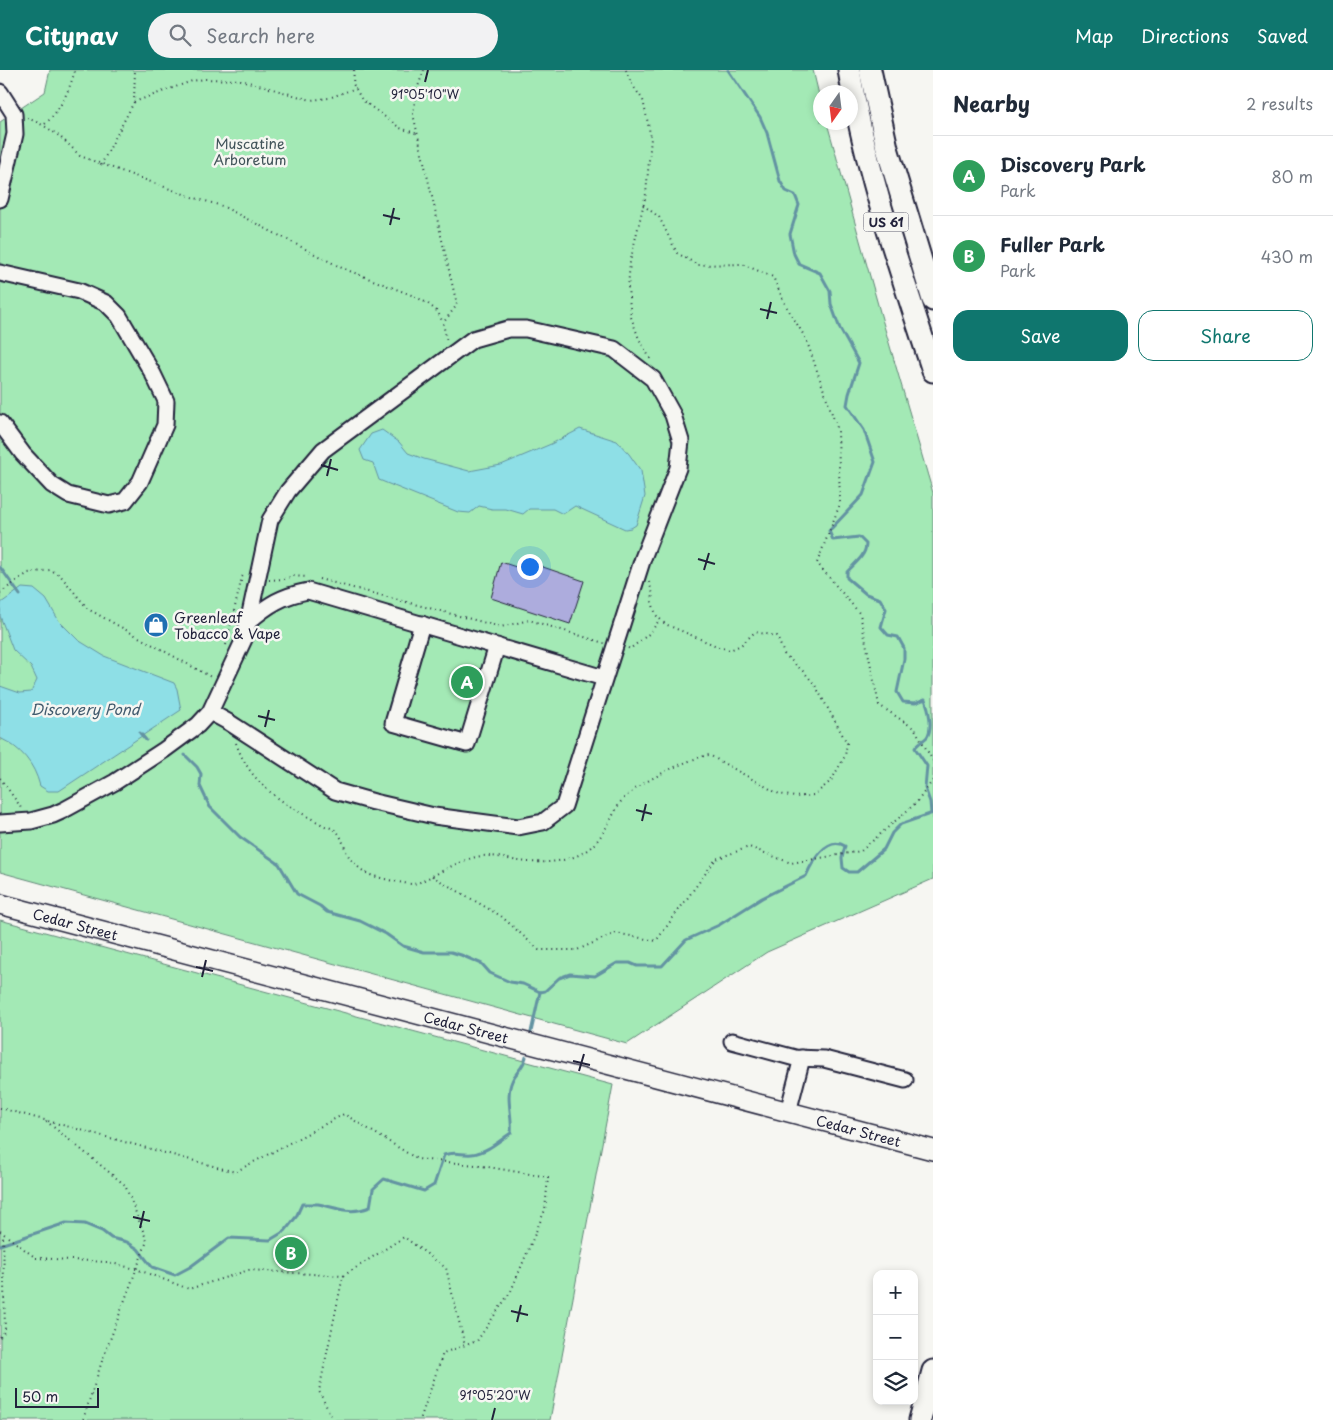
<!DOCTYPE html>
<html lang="en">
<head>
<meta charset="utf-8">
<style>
	:root { --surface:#fff; --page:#f2f2f3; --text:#1f2937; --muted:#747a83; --line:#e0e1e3; --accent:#0f766e }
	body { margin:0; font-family:"Playpen Sans",sans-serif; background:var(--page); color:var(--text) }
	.controls { position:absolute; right:15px; bottom:15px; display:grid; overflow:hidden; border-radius:10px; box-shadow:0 2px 8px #0003 }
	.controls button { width:45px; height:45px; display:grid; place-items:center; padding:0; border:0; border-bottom:1px solid var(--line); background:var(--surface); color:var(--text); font:25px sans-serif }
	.compass { position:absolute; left:813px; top:15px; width:45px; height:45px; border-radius:50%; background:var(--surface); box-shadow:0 2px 8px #0003; rotate:194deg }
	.scale { position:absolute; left:15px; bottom:12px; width:84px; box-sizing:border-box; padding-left:5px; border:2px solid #22223b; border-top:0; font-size:14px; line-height:18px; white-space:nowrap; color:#22223b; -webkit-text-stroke:4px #f6f6f2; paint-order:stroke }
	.you { position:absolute; left:529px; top:496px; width:18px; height:18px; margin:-12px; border:4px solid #fff; border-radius:50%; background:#1a73e8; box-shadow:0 0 0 8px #1a73e833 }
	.badge { display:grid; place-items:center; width:32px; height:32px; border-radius:50%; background:var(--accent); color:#fff; font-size:16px; font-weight:700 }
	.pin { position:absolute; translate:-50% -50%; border:2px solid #fff; box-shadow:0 1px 5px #0006 }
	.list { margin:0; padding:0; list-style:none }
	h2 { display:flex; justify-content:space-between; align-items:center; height:65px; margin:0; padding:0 20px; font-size:21px }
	h2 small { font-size:16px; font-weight:400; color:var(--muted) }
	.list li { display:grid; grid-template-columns:32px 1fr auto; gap:15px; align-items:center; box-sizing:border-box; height:80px; padding:0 20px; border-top:1px solid var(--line) }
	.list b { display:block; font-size:19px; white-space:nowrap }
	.list p { margin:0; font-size:16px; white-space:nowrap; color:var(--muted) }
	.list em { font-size:16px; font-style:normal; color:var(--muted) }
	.actions { display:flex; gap:10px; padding:15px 20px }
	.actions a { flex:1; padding:11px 0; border:1px solid var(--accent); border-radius:15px; text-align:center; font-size:18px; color:var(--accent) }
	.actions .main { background:var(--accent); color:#fff }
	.icon { flex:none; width:28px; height:28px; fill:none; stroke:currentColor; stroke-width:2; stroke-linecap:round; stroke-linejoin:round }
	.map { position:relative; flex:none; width:933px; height:1350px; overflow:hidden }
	header { display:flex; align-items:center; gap:30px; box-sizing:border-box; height:70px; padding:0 25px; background:var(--accent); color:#fff }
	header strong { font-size:24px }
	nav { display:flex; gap:28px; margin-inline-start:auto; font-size:18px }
	.search { width:350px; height:45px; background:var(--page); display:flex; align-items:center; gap:12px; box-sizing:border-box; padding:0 18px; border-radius:28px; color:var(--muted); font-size:19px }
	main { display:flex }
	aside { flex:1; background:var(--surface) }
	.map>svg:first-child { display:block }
	.green { fill:#a3e9b5; stroke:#628678 }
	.water { fill:#8edfe6; stroke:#6393a2 }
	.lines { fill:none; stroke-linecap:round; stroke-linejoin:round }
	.stream { stroke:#6393a2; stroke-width:3 }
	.building { fill:#adacdd; stroke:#22223b }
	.minor-casing { stroke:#22223b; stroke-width:19 }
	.major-casing { stroke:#22223b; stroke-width:22 }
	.highway-casing { stroke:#22223b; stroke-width:25 }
	.path { stroke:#22223b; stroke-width:2; stroke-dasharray:1 4; stroke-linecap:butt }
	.minor { stroke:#f6f6f2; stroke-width:15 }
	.major { stroke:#f6f6f2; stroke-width:19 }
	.highway { stroke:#f6f6f2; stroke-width:21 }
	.ticks { fill:none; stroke:#22223b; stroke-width:2 }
	.labels { text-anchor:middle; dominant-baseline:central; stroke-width:5; stroke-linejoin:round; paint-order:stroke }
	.shield { fill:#f6f6f2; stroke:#626272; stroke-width:1 }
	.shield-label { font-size:12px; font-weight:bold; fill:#22223b }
	.park-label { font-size:14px; fill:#42545a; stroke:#f6f6f2 }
	.poi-label { font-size:14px; fill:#22223b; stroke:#f6f6f2; text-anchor:start }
	.street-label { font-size:14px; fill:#22223b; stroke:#f6f6f2 }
	.water-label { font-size:15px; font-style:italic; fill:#425b6e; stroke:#f6f6f2 }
	.ticks-label { font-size:12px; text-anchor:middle; fill:#22223b; stroke:#f6f6f2; stroke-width:5; stroke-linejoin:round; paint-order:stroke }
</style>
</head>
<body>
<header>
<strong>Citynav</strong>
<div class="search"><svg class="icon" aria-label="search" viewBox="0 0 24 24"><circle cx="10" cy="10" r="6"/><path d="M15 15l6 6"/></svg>Search here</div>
<nav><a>Map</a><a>Directions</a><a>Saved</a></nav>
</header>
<main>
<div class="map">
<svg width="933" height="1350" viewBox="0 0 933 1350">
	<rect width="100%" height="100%" fill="#f6f6f2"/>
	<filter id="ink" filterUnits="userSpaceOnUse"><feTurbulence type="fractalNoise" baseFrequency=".02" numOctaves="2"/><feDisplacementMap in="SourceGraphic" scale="10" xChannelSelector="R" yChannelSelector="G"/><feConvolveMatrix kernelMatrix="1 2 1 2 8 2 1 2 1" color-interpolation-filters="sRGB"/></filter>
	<g filter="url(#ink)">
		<g class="green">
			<path d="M50 0H813L820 29 821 52 827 53 882 249 933 423V809L767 882 627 974 0 802V52L45 22Z"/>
			<path d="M0 850 613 1015 550 1350H0Z"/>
		</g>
		<g class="water">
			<path d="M580 359 617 371 629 384 641 401 645 426 636 455 631 458 625 459 575 436 563 444 553 439H529L523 444 506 439H492L479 436 470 443 458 442 379 410 373 393 364 390 360 380 371 364 382 360 399 372 408 383 424 389 469 401 501 395 551 374Z"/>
			<path d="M22 518 34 519 46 529 59 551 78 570 104 586 174 613 177 619 181 640 59 721H48L40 716C34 693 21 678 0 668V616L20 623 31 622 37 610 31 597 13 580 0 546 1 533Z"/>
		</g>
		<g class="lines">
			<g class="stream">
				<path d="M728 0 760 47 767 63 780 111 786 121 795 125 799 135 790 164 794 184 799 194 820 203 830 221 831 234 840 259 859 293 849 324 847 335 864 360 875 392 863 425 829 461 833 470 859 467 866 474C866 486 854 494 847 502V508L866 524 880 529 886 539 881 557 888 565 898 567 904 578V589L897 622 903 632 915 633 925 629C929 639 933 658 927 667 923 671 918 673 915 678L927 696 925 718 930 732 931 743"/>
				<path d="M0 497 20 525"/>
				<path d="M140 663 146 670"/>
				<path d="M185 685 197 697 201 704 200 716 210 737 240 767 279 794 297 824 320 836 327 842 360 851 386 864 403 876 424 882H451L461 885 482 894 490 903 510 912 523 914 540 922"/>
				<path d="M540 922 545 921 559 908 570 904 595 906 617 893H630L637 896H662L686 870 719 855 762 828 806 806C812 792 827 765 845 776L842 788 843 798 849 802H857L884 779 892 763 901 754 933 743"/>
				<path d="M531 962 540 922"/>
				<path d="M0 1175 66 1153 85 1154 102 1161 111 1168 127 1172 138 1179 152 1197 175 1205 190 1197 229 1168 270 1170 285 1161 296 1147 302 1134C307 1134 313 1134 318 1134 339 1138 349 1145 370 1137L373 1119 384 1109 424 1121 434 1115 444 1085C454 1081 462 1085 472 1084 486 1083 499 1071 511 1063 513 1047 505 1027 512 1011 516 1001 523 999 526 987"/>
			</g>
		</g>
		<path class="building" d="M501 492 537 504 540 496 584 511 570 554 491 528Z"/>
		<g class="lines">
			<defs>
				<g id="minor">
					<path d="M0 22 14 44 15 64 0 129"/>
					<path d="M0 203 79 221 106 233 119 246 153 304 166 331 165 355 140 412 125 431 109 435 68 425 52 415 23 384 0 353"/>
					<path d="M248 552C269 534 282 526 308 521L604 608"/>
					<path d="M422 554 393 653 467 674 497 576"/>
					<path d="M0 753 31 751 53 745 64 740 115 712 164 680 198 655 210 642 245 567 270 450 288 421 323 380 473 269 508 259H526L614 279 653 309 673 345 681 371 678 398 643 488 564 736 543 752 518 757 434 746 374 732 335 721 230 653 210 642"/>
					<path d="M732 971 795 988 824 989 905 1010"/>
					<path d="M788 1042 802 988"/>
				</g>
				<g id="major">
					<path id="s1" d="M0 834 933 1080"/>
				</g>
				<g id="highway">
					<path d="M849 0C866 103 901 202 933 301"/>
					<path d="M870 0 887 78 933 230"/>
					<path d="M920 1350 933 1301"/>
				</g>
			</defs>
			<use href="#minor" class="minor-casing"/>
			<use href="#major" class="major-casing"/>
			<use href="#highway" class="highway-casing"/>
			<g class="path">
				<path d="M354 0 353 14 362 30 400 58 418 64"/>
				<path d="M424 0 416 22 413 44 457 235 443 253 447 273"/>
				<path d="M626 0 631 13 643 30 651 68 646 124 630 192 628 218 631 247 639 269 651 290"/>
				<path d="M134 32 192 11 205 9 241 10 311 30 329 28 356 18"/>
				<path d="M27 48C50 57 63 68 80 86L192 127 222 136 342 198 414 226 427 233 438 242 443 253"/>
				<path d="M45 54C60 41 70 19 75 0"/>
				<path d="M101 95 134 32 135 0"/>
				<path d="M643 135 659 147 677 183 698 195 742 194 773 207 785 234 806 269 838 361 840 434 817 493 860 544 879 635 915 659 933 691"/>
				<path d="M319 509 501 557 529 550 604 573"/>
				<path d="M269 510 284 509 293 506 307 507"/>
				<path d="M0 523 28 503 50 500 60 505 88 539 211 607"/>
				<path d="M226 575 242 507 245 503"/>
				<path d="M628 578 630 579 650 563 660 549"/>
				<path d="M236 673C251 716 283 733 321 754 325 757 331 757 335 760 342 765 343 775 347 783 351 791 360 800 368 804 374 807 405 814 412 814 418 814 424 810 430 807 445 800 464 788 482 786 495 785 506 789 519 791 542 794 573 793 591 777 604 766 611 747 620 733 631 716 689 688 709 685L779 724 795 727 814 725 831 711 845 686 847 673 815 615 805 603 784 584 777 566 755 562 741 575 730 580 719 577 665 554 656 545 652 532 653 524 649 512"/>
				<path d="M0 708 20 736 21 739"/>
				<path d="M432 806 501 846 539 880H577L616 863 656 871 716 789 749 777 791 793 861 781 917 732 933 710"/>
				<path d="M0 1038 235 1102 344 1044 417 1089 476 1095 548 1107 545 1140 511 1221 477 1271 443 1283 420 1350"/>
				<path d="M46 1051 125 1115 147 1171 102 1291 83 1350"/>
				<path d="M0 1161 36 1188 107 1192 136 1199 189 1219 249 1200 343 1206 404 1167 446 1198 465 1276"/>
				<path d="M0 1267 5 1261 3 1164"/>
				<path d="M333 1350 319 1321 343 1206"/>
			</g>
			<use href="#minor" class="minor"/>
			<use href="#major" class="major"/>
			<use href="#highway" class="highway"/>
		</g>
	</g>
	<path class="ticks" d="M425 12 428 0M383 145 400 149M390 155 394 138M760 239 777 243M767 249 771 232M321 395 338 400M327 406 331 389M698 489 715 494M704 500 709 483M258 646 275 650M265 657 269 640M636 740 652 744M642 751 646 734M196 897 213 901M202 907 206 890M573 991 590 995M579 1001 584 984M133 1147 150 1151M140 1158 144 1141M511 1241 528 1245M517 1252 521 1235M492 1350 495 1338"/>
	<defs>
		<symbol id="shop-disc" viewBox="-11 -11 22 22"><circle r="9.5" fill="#1f6fb2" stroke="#f6f6f2"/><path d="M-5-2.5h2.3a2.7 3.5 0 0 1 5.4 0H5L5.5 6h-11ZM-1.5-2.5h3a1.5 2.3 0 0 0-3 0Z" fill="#fff"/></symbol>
	</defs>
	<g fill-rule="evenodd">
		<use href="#shop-disc" x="142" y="541" width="28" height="28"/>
	</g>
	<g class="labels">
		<rect class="shield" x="863.5" y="142.5" width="45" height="19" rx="4"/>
		<g class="shield-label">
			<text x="886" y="152">US 61</text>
		</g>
		<g class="park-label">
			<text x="250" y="73">Muscatine<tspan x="250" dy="16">Arboretum</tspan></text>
		</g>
		<g class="poi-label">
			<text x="174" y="547">Greenleaf<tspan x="174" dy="16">Tobacco &amp; Vape</tspan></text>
		</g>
		<g class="street-label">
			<text stroke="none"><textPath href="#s1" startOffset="78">Cedar Street</textPath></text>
			<text stroke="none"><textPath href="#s1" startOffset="482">Cedar Street</textPath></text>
			<text stroke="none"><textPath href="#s1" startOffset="888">Cedar Street</textPath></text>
		</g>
		<g class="water-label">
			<text x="85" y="638">Discovery Pond</text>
		</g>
	</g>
	<g class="ticks-label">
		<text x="425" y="29">91°05'10"W</text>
		<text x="495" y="1330">91°05'20"W</text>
	</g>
</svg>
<div class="controls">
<button>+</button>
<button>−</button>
<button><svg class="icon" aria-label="layers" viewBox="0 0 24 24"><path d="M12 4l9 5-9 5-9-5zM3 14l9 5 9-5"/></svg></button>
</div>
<svg class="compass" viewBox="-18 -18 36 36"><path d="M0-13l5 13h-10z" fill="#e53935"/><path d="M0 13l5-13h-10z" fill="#747a83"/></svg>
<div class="scale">50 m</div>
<div class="you"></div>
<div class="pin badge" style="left:467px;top:612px;background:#2e9e5b">A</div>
<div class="pin badge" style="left:291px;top:1183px;background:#2e9e5b">B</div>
</div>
<aside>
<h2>Nearby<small>2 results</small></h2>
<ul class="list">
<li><span class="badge" style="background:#2e9e5b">A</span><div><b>Discovery Park</b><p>Park</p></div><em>80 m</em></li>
<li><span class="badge" style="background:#2e9e5b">B</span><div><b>Fuller Park</b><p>Park</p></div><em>430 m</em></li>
</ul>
<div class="actions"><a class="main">Save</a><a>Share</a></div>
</aside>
</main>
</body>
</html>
